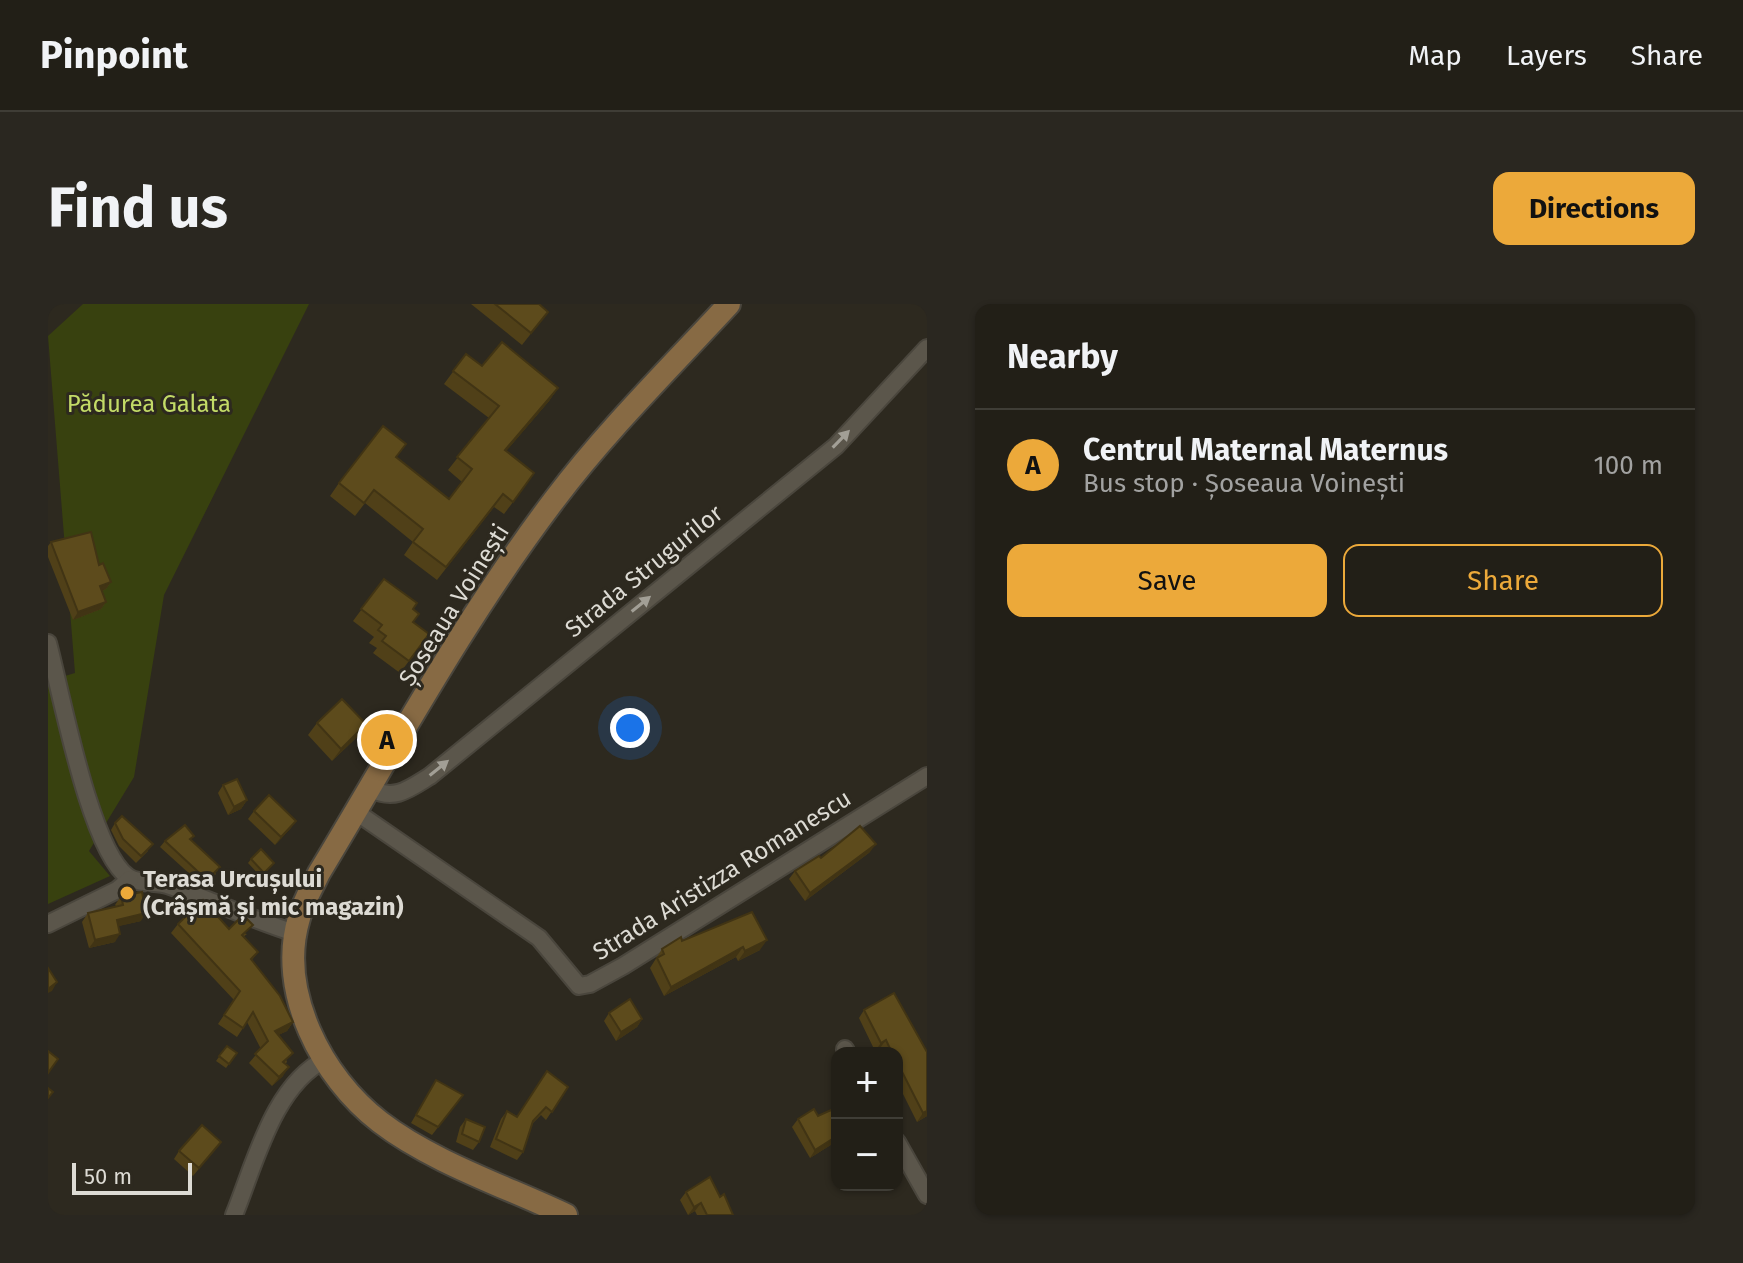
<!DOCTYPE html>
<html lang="en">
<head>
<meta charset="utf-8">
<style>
	:root { --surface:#221f17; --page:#2a2720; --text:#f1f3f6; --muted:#a2a2a1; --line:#3f3d36; --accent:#eca93a }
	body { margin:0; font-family:"Fira Sans",sans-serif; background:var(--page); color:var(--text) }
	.controls { position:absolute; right:24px; bottom:24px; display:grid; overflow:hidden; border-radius:16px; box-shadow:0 2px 6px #0004 }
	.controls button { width:72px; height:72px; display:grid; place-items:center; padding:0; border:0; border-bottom:2px solid var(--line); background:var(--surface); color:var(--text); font:40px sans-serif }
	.scale { position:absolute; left:24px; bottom:20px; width:120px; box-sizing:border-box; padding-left:8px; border:4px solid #dddbd4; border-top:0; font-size:22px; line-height:28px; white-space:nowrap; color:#dddbd4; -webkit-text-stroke:6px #2d291f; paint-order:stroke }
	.you { position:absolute; left:582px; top:424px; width:28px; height:28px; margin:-20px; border:6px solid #fff; border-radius:50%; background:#1a73e8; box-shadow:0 0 0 12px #1a73e833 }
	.badge { display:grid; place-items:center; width:52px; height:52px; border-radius:50%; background:var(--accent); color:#111; font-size:26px; font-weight:700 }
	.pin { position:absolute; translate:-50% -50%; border:4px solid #fff; box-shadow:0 2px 8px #0006 }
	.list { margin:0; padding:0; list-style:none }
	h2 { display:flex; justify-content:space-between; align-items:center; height:104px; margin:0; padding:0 32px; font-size:34px }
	h2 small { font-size:26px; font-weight:400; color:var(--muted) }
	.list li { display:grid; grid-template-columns:52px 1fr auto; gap:24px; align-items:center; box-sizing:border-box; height:112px; padding:0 32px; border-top:2px solid var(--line) }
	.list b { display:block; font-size:30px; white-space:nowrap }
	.list p { margin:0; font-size:26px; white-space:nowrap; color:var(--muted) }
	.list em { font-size:26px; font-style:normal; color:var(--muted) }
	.actions { display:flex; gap:16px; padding:24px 32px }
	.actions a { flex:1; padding:18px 0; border:2px solid var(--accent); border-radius:16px; text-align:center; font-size:28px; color:var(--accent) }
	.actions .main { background:var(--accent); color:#111 }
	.map { position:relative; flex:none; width:879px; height:911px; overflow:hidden; border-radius:16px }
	header { display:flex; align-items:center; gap:48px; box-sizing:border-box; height:112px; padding:0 40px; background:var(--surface); border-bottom:2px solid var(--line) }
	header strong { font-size:38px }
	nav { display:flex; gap:44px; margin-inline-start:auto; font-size:28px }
	.intro { display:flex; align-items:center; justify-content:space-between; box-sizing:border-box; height:192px; padding:0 48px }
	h1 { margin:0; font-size:56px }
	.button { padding:20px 36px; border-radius:16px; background:var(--accent); color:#111; font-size:28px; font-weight:700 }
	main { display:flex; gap:48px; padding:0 48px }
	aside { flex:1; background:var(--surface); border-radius:16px; box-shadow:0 2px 6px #0004 }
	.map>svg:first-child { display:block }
	.green { fill:#38410f }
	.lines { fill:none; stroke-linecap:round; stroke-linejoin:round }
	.minor-casing { stroke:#4a463d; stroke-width:20 }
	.secondary-casing { stroke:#4a463d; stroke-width:26 }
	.minor { stroke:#5b564b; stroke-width:16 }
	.secondary { stroke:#876a44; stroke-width:22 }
	.wall { fill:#504018 }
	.shaded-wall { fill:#413414 }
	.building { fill:#5d4b1c; stroke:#413414; stroke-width:2 }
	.oneway { fill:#a29f96 }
	.poi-dot { fill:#eca93a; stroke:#2d291f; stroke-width:3 }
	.labels { text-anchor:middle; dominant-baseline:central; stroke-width:6; stroke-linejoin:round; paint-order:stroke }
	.park-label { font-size:24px; fill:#c3db67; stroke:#2d291f }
	.street-label { font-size:24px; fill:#dddbd4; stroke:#2d291f }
	.poi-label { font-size:24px; font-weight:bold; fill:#dddbd4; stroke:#2d291f; text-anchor:start }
</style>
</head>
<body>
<header>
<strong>Pinpoint</strong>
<nav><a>Map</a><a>Layers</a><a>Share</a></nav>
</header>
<div class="intro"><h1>Find us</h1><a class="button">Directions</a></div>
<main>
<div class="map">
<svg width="879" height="911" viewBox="0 0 879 911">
	<rect width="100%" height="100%" fill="#2d291f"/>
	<path class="green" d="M35 0H261L116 291 86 473 41 547 62 572 0 600V377L27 369 0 32Z"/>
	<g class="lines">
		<defs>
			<g id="minor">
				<path d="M0 339C13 388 42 546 80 573 92 581 109 577 122 582 164 596 204 616 247 629"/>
				<path d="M323 485C347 497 361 485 382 472L788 142 879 44"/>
				<path d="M308 508 491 634 531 682 542 680 575 662 879 472"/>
				<path d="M0 620 69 586 82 575"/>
				<path d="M797 745 799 749"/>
				<path d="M849 838 879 891"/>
				<path d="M186 911C207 860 225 781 278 755"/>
			</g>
			<path id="secondary" d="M518 911C459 883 384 858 332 818 274 774 229 687 251 614 255 598 264 584 271 569 347 443 418 312 507 195 559 126 622 64 681 0"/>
		</defs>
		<use href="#minor" class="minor-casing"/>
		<use href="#secondary" class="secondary-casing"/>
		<use href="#minor" class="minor"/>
		<use href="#secondary" class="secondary"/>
	</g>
	<g class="wall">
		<path d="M423 0H491L500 8 474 41Z"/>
		<path d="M418 50 434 62 510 84 501 97 458 147 477 182 456 210 446 203 389 276 356 251 365 238 317 199 307 212 282 192 291 179 349 154 401 195 414 178 400 166 441 114 396 80Z"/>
		<path d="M3 238 51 261 63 278 58 285 54 287 58 298 53 305 25 316 0 253V242Z"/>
		<path d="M336 275 365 305V318L381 330 352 369 325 349 329 344 321 339 326 333 305 317Z"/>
		<path d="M269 419 318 420 309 433 284 457 260 431Z"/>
		<path d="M175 481 199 496 193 505 180 511 170 489Z"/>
		<path d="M206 507 248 517 242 525 227 541 200 515Z"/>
		<path d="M67 519 100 547 88 559 71 542 63 526Z"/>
		<path d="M143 536 168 570 155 582 112 543 117 537Z"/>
		<path d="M822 548 757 597 741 575 747 567Z"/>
		<path d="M203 555 226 559 213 573 200 559Z"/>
		<path d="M73 592 93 617 70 622 67 638 41 644 34 618 40 609 68 602 67 601Z"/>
		<path d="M130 620 181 625 199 630 195 633 210 648 204 656 245 718 239 727 230 731 239 758 237 760 235 772 224 782 201 759 213 745 199 718 189 733 170 720 186 696 123 629Z"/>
		<path d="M634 637 712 646 690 657 688 653 616 692 602 664 614 645Z"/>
		<path d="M816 706 872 737 879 812 869 818 849 778V749H834L832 744 827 747 811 714Z"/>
		<path d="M561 709 594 715 589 723 568 737 556 717Z"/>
		<path d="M179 742 189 749 178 764 168 757Z"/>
		<path d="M388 776 409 799 384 831 363 819Z"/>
		<path d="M520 783 498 816 493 811 484 820 475 848 469 856 442 843 453 815 459 807 469 812Z"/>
		<path d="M770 812 789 816V837L762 854 744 823 750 815Z"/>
		<path d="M418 815 431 838 425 846 408 838 412 823Z"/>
		<path d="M173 838 145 872 126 855 131 847Z"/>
		<path d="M638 888 672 893 685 911H649L647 907 640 911 632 896Z"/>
	</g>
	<g class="shaded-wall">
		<path d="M510 84 501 97 448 159 457 146Z"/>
		<path d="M63 278 58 285 47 290 52 282Z"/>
		<path d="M58 298 53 305 25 316 30 308Z"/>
		<path d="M318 420 309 433 284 457 293 445Z"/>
		<path d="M199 496 193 505 180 511 186 503Z"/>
		<path d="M248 517 242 525 227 541 233 533Z"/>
		<path d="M828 540 822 548 757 597 762 589Z"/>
		<path d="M98 609 93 617 63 624 69 616Z"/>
		<path d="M72 630 67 638 41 644 47 636Z"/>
		<path d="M719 636 712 646 690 657 697 647Z"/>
		<path d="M695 643 688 653 616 692 623 683Z"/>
		<path d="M9 678 4 687 0 689V685Z"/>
		<path d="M594 715 589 723 568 737 573 728Z"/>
		<path d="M245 718 239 727 220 736 227 727Z"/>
		<path d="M838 736 832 744 827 747 833 739Z"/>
		<path d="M241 763 235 772 224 782 231 773Z"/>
		<path d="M879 807V812L869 818 875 809Z"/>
		<path d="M789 832V837L762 854 767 846Z"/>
		<path d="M653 899 647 907 640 911 646 903Z"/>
	</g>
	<g class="building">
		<path d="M447 0H491L500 8 483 29Z"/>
		<path d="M454 38 510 84 457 146 486 169 465 198 455 190 398 263 365 238 375 225 326 186 316 199 291 179 335 122 358 140 348 153 401 195 424 165 409 153 451 102 405 67 418 50 434 62Z"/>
		<path d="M43 228 51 261 55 259 63 278 52 282 58 298 30 308 3 238Z"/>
		<path d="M336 275 369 299 365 305 371 310 365 318 381 330 361 357 334 337 338 332 330 326 334 321 313 305Z"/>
		<path d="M294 395 318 420 293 445 269 419Z"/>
		<path d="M189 475 199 496 186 503 175 481Z"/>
		<path d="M221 491 248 517 233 533 206 507Z"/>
		<path d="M74 512 105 540 93 552 75 535 67 519Z"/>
		<path d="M137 521 146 532 142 535 172 563 159 576 117 537Z"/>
		<path d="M812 522 828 540 762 589 747 567 771 552 773 554Z"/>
		<path d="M213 545 226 559 216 569 203 555Z"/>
		<path d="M94 588 98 609 69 616 72 630 47 636 40 609 75 601 73 592Z"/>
		<path d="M155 596 181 625 195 611 205 621 194 631 210 648 203 655 232 692 245 718 227 727 245 749 235 758 241 763 231 773 207 750 220 737 205 708 195 724 176 711 192 687 130 620Z"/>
		<path d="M704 608 719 636 697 647 695 643 623 683 609 654 616 650 614 645 633 633 634 637Z"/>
		<path d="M0 664 9 678 0 685Z"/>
		<path d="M846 689 879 748V807L875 809 849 758V749H844L838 736 833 739 816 706Z"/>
		<path d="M582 695 594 715 573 728 561 709Z"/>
		<path d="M179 742 189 749 181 760 171 752Z"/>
		<path d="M0 747 10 755 0 769Z"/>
		<path d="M499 767 520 783 504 808 498 803 485 817 475 848 448 835 459 807 469 813Z"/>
		<path d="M388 776 415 791 390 823 368 811Z"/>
		<path d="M0 784 5 788 0 794Z"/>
		<path d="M766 805 770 812 783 806 789 816V832L767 846 750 815Z"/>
		<path d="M418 815 437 823 431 838 414 830Z"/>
		<path d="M154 821 173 838 151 864 131 847Z"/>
		<path d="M662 873 672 893 676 890 685 911H659L653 899 646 903 638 888Z"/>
	</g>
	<defs><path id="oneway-solid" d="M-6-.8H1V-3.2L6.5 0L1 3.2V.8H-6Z" transform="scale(2)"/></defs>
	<g class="oneway">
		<use href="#oneway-solid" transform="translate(793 135) rotate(-46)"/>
		<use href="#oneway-solid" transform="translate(593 300) rotate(-39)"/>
		<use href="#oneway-solid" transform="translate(391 464) rotate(-39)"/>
	</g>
	<circle class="poi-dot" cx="79" cy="589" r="8"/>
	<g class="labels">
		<g class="park-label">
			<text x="101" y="100">Pădurea Galata</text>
		</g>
		<g class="street-label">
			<text transform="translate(596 267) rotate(-39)">Strada Strugurilor</text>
			<text transform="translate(406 301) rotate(-58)">Șoseaua Voinești</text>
			<text transform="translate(674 571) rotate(-32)">Strada Aristizza Romanescu</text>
		</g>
		<g class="poi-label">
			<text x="95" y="575">Terasa Urcușului<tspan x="95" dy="28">(Crâșmă și mic magazin)</tspan></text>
		</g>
	</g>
</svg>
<div class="controls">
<button>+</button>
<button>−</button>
</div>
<div class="scale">50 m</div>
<div class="you"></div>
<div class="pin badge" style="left:339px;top:436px">A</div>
</div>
<aside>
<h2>Nearby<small></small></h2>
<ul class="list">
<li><span class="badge">A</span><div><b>Centrul Maternal Maternus</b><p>Bus stop · Șoseaua Voinești</p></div><em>100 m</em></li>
</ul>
<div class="actions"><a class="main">Save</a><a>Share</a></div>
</aside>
</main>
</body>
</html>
